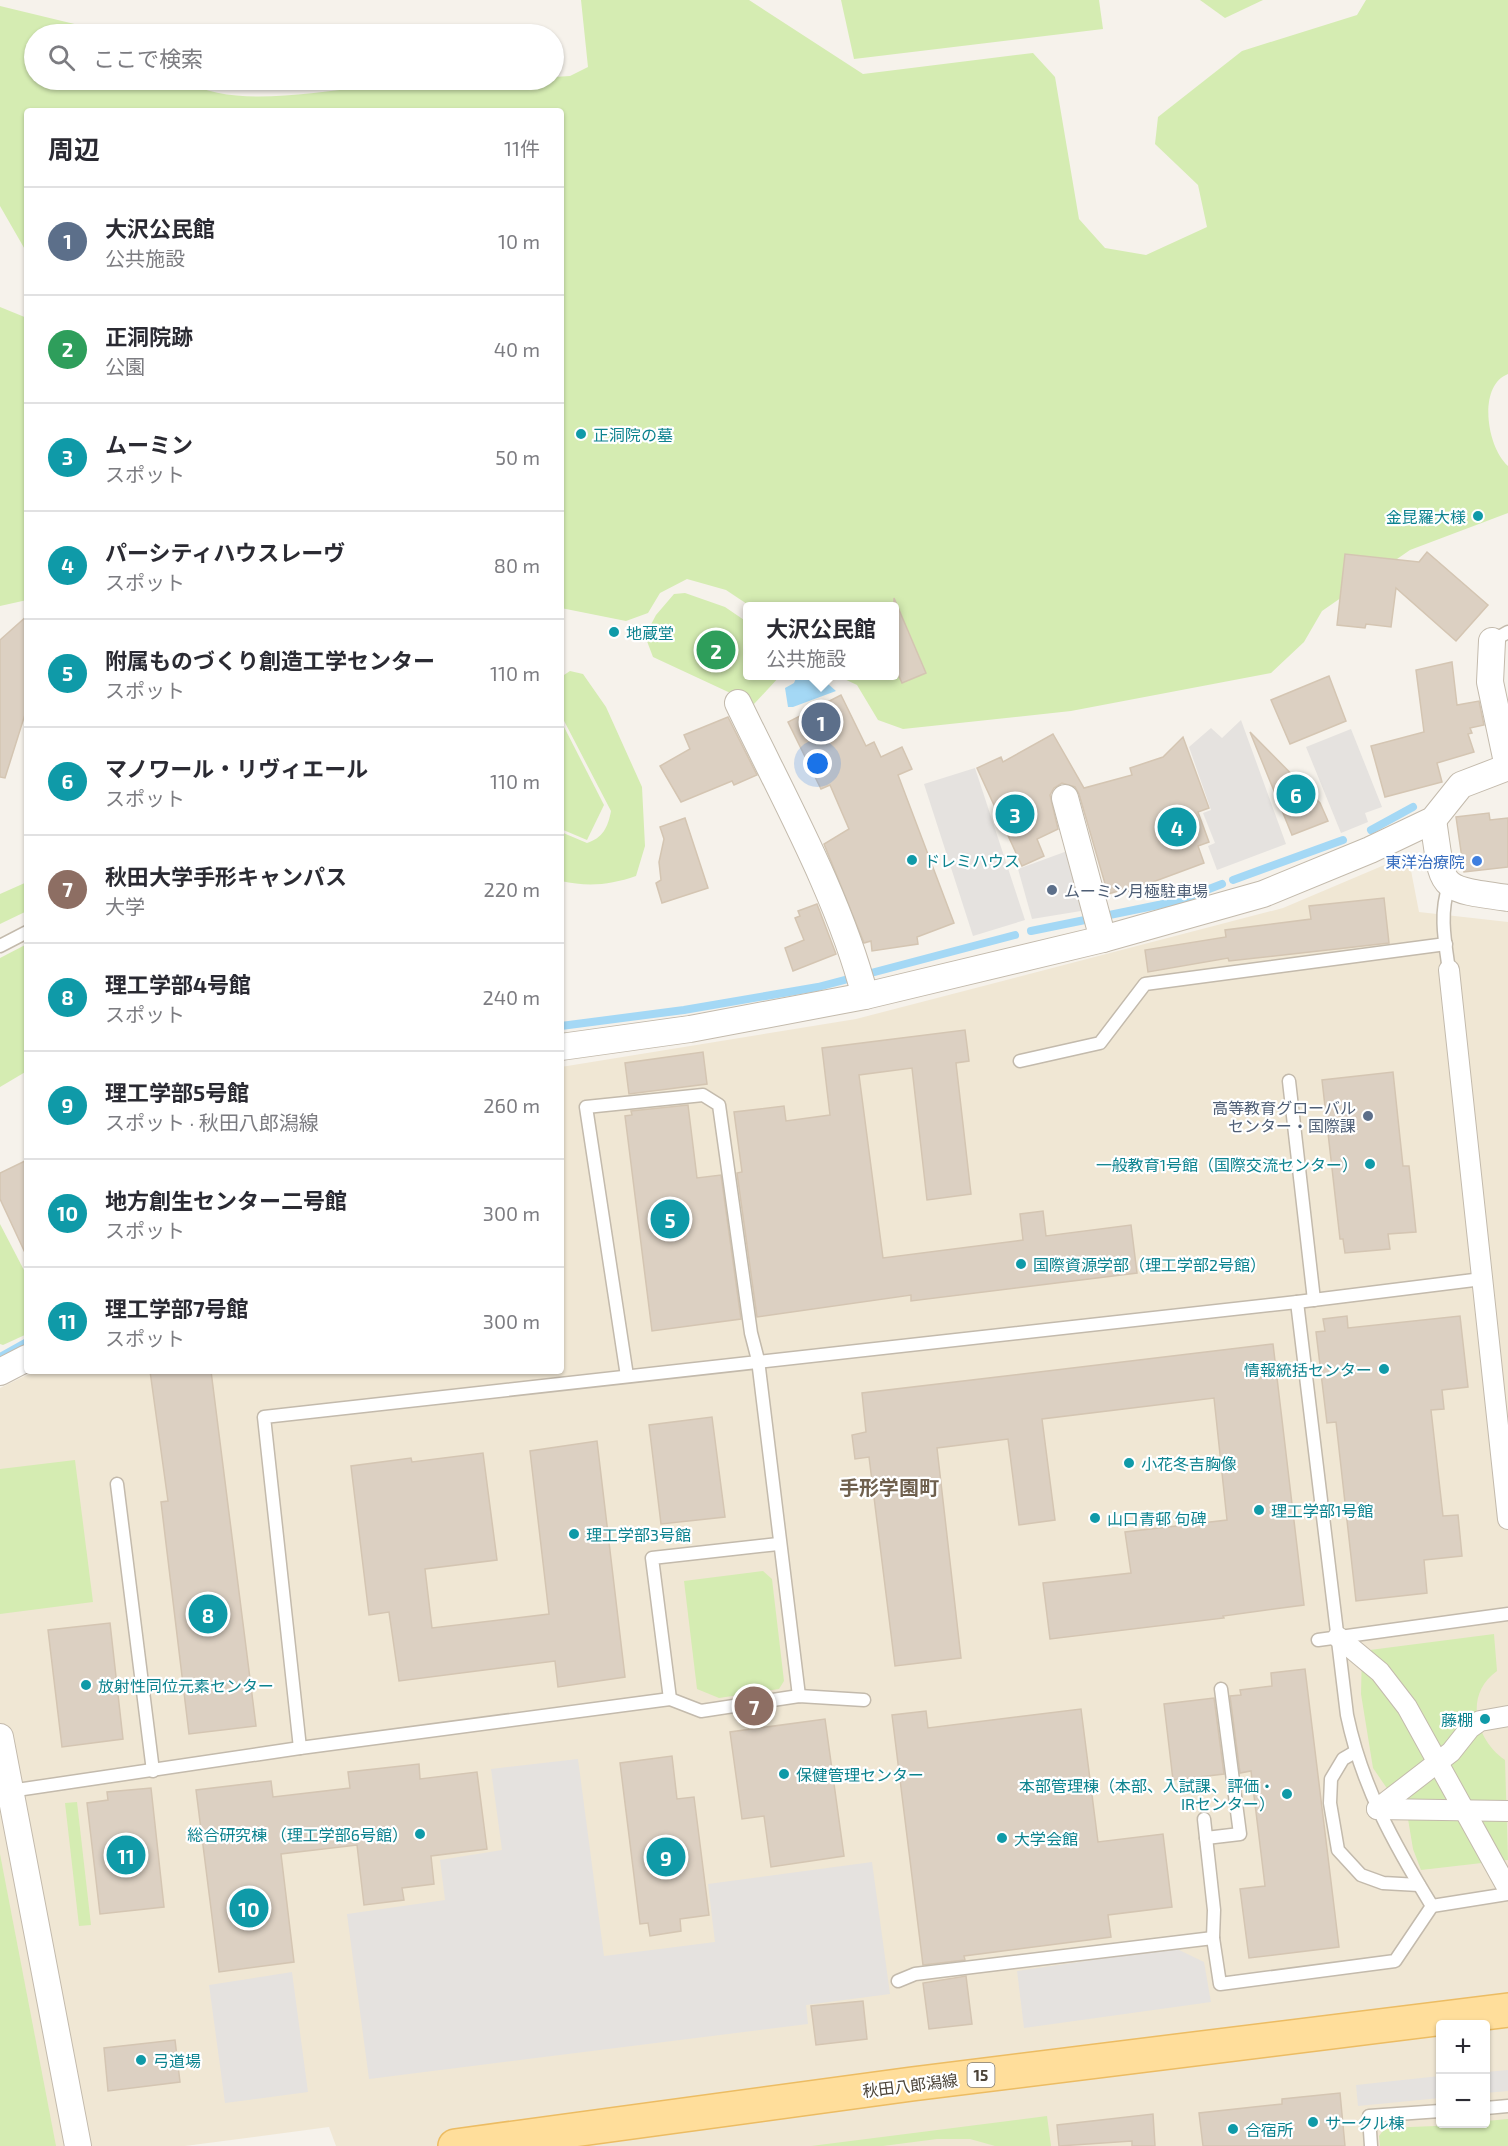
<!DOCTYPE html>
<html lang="ja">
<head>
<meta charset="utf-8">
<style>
	:root { --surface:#fff; --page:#f2f2f3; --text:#2b2b33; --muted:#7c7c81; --line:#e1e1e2; --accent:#ff3119 }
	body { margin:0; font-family:"Exo 2","Noto Sans JP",sans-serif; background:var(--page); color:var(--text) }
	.controls { position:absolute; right:18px; bottom:18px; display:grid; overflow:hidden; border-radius:6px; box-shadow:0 2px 4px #0004 }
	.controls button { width:54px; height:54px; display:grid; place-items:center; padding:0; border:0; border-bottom:2px solid var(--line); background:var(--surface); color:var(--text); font:30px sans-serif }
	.you { position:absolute; left:818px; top:764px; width:21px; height:21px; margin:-15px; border:4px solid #fff; border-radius:50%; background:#1a73e8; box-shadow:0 0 0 9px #1a73e833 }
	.badge { display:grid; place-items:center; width:39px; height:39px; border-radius:50%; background:var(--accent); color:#fff; font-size:20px; font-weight:700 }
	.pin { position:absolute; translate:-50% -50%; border:3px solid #fff; box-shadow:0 2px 6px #0006 }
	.popup { position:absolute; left:743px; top:602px; width:156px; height:78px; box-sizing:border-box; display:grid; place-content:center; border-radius:6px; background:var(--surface); filter:drop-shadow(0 2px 4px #0005); font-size:20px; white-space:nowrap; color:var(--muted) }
	.popup b { font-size:22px; color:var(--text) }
	.popup::after { content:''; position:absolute; left:50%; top:100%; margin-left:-12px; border:12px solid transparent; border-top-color:var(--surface) }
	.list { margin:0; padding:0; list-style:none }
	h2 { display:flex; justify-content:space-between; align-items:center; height:78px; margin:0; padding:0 24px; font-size:26px }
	h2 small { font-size:20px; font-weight:400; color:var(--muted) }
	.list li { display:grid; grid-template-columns:39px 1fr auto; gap:18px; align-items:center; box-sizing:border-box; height:108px; padding:0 24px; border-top:2px solid var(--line) }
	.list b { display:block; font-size:22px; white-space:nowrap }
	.list p { margin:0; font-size:20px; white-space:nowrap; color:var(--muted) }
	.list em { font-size:20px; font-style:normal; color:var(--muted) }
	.icon { flex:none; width:33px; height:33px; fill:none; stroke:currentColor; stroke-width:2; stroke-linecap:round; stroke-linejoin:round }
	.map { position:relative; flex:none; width:1508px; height:2146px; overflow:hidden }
	.search { position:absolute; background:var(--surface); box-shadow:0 2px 4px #0004; left:24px; top:24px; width:540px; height:66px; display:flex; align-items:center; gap:15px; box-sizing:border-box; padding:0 21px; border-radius:33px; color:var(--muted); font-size:22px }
	.panel { position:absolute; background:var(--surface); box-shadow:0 2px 4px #0004; left:24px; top:108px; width:540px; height:1266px; border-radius:6px }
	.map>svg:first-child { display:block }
	.education { fill:#f0e7d4; fill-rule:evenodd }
	.green { fill:#d5ecb2 }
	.parking { fill:#e5e2df }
	.water { fill:#a4d8f5 }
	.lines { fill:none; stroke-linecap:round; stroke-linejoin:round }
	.stream { stroke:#a4d8f5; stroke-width:8 }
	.building { fill:#dcd0c2; stroke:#d4c5b2; stroke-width:1.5 }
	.service-casing { stroke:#c3baac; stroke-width:15 }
	.pedestrian-casing { stroke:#c3baac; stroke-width:22 }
	.minor-casing { stroke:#c3baac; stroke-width:28 }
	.primary-casing { stroke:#ecbc63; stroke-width:36 }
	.service { stroke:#fff; stroke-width:12 }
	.pedestrian { stroke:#fff; stroke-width:20 }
	.minor { stroke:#fff; stroke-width:26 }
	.primary { stroke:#ffde9b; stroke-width:33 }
	.culture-dot { fill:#0f9aa8; stroke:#fff; stroke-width:2 }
	.shop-dot { fill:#3f7fe0; stroke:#fff; stroke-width:2 }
	.service-dot { fill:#5c6f8a; stroke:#fff; stroke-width:2 }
	.labels { text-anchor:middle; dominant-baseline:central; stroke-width:4.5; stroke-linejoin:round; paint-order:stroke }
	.shield { fill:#fff; stroke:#817b74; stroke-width:1.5 }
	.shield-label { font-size:15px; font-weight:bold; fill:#4b4338 }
	.culture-label { font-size:16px; fill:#0d838f; stroke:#fff; text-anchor:start }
	.shop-label { font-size:16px; fill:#366cbe; stroke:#fff; text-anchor:end }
	.service-label { font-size:16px; fill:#4e5e75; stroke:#fff; text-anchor:start }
	.street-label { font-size:16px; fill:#4b4338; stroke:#fff }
	.quarter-label { font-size:20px; font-weight:bold; fill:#6f604e; stroke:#fff }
</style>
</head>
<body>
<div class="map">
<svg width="1508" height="2146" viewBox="0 0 1508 2146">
	<rect width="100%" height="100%" fill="#f6f2eb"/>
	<path class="education" d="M1408 855 1419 912 1508 922V2146H336L329 2127 185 2146H0V1388L35 1371H561V1067L856 1019 1283 908ZM1440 2024H1486V2124H1440Z"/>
	<g class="green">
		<path d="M581 0H749L863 74 1033 53 1055 77 1079 219 1105 248 1146 255 1207 227 1198 185 1155 144 1158 117 1242 51 1357 15 1366 0H1508V374C1477 386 1487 448 1508 466V513L1410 550 1322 611 1304 642 1271 673 1071 711 903 729 878 720 857 685 838 676H894V606H750L726 590 687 579 660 593 648 613 626 621 561 608V111H27V253L0 206V6L91 28 103 34H34V80H182C234 109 305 92 362 88 426 85 490 80 554 80V77L570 76 588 67Z"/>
		<path d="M841 0H1099L1103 29 854 59Z"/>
		<path d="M1200 0H1263L1225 18Z"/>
		<path d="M0 307 27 318V600L0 606Z"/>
		<path d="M685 593 725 607 747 622 748 676H780L754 704 653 657 645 636 656 615 674 594Z"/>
		<path d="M570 671 583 674 606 707 642 787 645 846 636 876C610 885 588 887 561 881V832L587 843C603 838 608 827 611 811L561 715V677Z"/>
		<path d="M561 721 604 805 587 840 561 829Z"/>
		<path d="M27 882V911L0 924V894Z"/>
		<path d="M27 944V1071L0 1087V958Z"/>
		<path d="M0 1224 27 1276V1334L3 1345 0 1344Z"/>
		<path d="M75 1460 93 1602 0 1614V1469Z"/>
		<path d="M763 1571 772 1579 784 1681 779 1689 719 1698 697 1689 684 1581Z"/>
		<path d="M1494 1634 1497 1671C1463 1695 1476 1740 1505 1760L1508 1860 1421 1870 1413 1849 1408 1819 1373 1768 1361 1694 1362 1651Z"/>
		<path d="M77 1802 91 1925 79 1926 65 1803Z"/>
		<path d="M0 1854 56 2146H0Z"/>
		<path d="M1047 2116 1051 2146H995L970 2139H937L883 2146H811Z"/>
		<path d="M1508 2119V2146H1380L1379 2136 1385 2128 1486 2124V2121Z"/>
	</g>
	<g class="parking">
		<path d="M1241 720 1286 844 1217 870 1208 846 1215 843 1203 813 1211 810 1189 747 1211 728 1222 738Z"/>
		<path d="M1351 729 1382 807 1365 813 1368 822 1341 833 1306 747Z"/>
		<path d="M975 768 1025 920 973 936 924 784Z"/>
		<path d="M1070 850 1087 910 1032 919 1018 869Z"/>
		<path d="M578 1759 604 1956 715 1942 708 1884 872 1862 890 1994 806 2005 808 2024 369 2079 347 1914 445 1900 440 1860 502 1850 491 1769Z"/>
		<path d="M1175 1948 1204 1962 1211 2002 1024 2028 1017 1971Z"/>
		<path d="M292 1972 308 2092 225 2103 209 1985Z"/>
		<path d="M1508 2070V2091L1486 2093V2072Z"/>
		<path d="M1440 2076V2098L1358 2106 1356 2085Z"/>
	</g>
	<path class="water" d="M797 676H819L836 691 793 707H788L785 688 794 683Z"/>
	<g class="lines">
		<g class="stream">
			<path d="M1371 830 1413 807"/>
			<path d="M1233 880 1343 840"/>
			<path d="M1031 931 1178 901 1222 884"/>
			<path d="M561 1026 684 1010 818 987 1015 935"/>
			<path d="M2 1356 27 1342"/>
		</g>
	</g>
	<g class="building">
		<path d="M1427 552 1488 605 1456 641 1396 588 1391 627 1366 624 1365 628 1337 625 1345 554 1419 562Z"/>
		<path d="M894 598 926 673 902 683 894 665Z"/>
		<path d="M27 616V708L5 778 0 777V640Z"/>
		<path d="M1452 662 1457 705 1479 701 1484 725 1470 728 1472 733 1468 734 1474 752 1437 763 1442 782 1385 797 1371 746 1424 732 1416 670Z"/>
		<path d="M1329 676 1346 721 1290 744 1271 700Z"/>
		<path d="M841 695 866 746 874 742 881 757 902 747 912 769 898 775 954 923 917 937 918 944 872 951 871 941 864 943 824 844 849 829 830 785 821 789 788 722Z"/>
		<path d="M728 717 757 775 734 785 732 781 681 802 660 766 690 749 684 735Z"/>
		<path d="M1250 732 1320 803 1328 821 1292 835Z"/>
		<path d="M1053 734 1084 788 1132 775 1130 768 1163 757 1183 737 1209 808 1198 812 1209 842 1198 846 1204 863 1126 892 1125 889 1108 894 1079 794 1075 787 1062 783 1054 788 1050 795 1058 829 1037 839 1044 856 1022 866 977 768 1001 757 1003 762Z"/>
		<path d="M1489 813 1490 820 1508 818V867L1464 872 1456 817Z"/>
		<path d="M685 818 708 888 662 903 656 883 661 880 659 862 664 839 660 827Z"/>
		<path d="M1384 898 1389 943 1229 961 1228 958 1148 972 1145 950 1226 937 1225 930 1311 919 1309 906Z"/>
		<path d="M817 904 836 954 793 971 785 948 804 940 795 918 800 916 798 911Z"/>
		<path d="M965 1030 969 1061 956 1063 971 1194 927 1200 912 1068 859 1075 883 1258 1023 1240 1020 1214 1043 1211 1046 1236 1131 1225 1137 1273 911 1301V1295L757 1317 737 1173 742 1172 734 1112 784 1106 786 1121 830 1115 822 1048Z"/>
		<path d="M703 1052 707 1084 629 1094 625 1063Z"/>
		<path d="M1393 1072 1403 1166H1409L1416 1232 1388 1234 1390 1249 1345 1253 1343 1239H1340L1322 1080Z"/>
		<path d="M688 1105 697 1178 721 1175 741 1319 652 1331 625 1116 632 1115 631 1111Z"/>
		<path d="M27 1160V1257L0 1199V1173Z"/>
		<path d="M1347 1316 1348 1328 1460 1316 1468 1387 1442 1390 1444 1409 1431 1410 1443 1516 1458 1515 1462 1556 1424 1560 1427 1593 1356 1601 1336 1422 1327 1423 1316 1332 1325 1331 1323 1319Z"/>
		<path d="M1273 1344 1304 1605 1223 1616 1224 1618 1050 1639 1043 1583 1131 1573 1125 1532 1227 1520 1214 1398 1042 1419 1055 1520 1019 1525 1008 1439 937 1448 961 1658 895 1666 869 1457 855 1459 852 1435 866 1432 862 1393Z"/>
		<path d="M150 1371H211L256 1726 189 1734 161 1502 168 1501Z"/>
		<path d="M712 1417 725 1517 661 1524 649 1425Z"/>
		<path d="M597 1441 625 1677 558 1687 555 1661 399 1681 389 1612 369 1615 351 1466 411 1458 412 1462 483 1453 497 1560 425 1569 432 1628 549 1614 530 1451Z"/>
		<path d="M110 1623 123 1739 62 1747 48 1630Z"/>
		<path d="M1305 1669 1339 1947 1249 1958 1240 1889 1265 1886 1251 1771 1240 1773 1230 1696 1241 1695 1240 1690 1272 1686 1271 1673Z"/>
		<path d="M1214 1698 1224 1774 1173 1780 1164 1704Z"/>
		<path d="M1081 1709 1098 1842 1163 1834 1172 1907 1108 1915 1111 1937 964 1956 965 1960 923 1965 892 1715 926 1711 928 1728Z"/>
		<path d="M825 1719 844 1856 771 1867 764 1816 742 1819 730 1732Z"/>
		<path d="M672 1756 677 1799 694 1797 709 1915 680 1919 681 1931 650 1936 648 1923 640 1924 620 1763Z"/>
		<path d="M419 1764 420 1779 477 1772 487 1849 431 1856 434 1884 402 1888 404 1900 364 1905 357 1845 281 1854 294 1962 219 1972 196 1790 271 1781 273 1797 350 1788 348 1772Z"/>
		<path d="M151 1788 164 1907 100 1914 87 1803 108 1800 107 1792Z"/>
		<path d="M966 1976 972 2024 929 2029 923 1983Z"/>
		<path d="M863 2001 867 2039 816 2045 811 2006Z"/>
		<path d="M175 2040 180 2082 108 2091 104 2048Z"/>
		<path d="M1340 2093 1345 2146H1203L1199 2113 1282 2104V2099Z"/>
		<path d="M1153 2114 1155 2146H1132V2141L1059 2146 1057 2125Z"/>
	</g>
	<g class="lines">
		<defs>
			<g id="service">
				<path d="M1492 641 1508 632"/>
				<path d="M1449 886C1439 913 1445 942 1449 970"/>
				<path d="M0 946 27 932"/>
				<path d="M1020 1061 1100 1043 1145 984 1446 944"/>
				<path d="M1289 1081 1314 1300"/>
				<path d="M1297 1302 1347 1715C1362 1787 1394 1844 1432 1906L1508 1894"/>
				<path d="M627 1376 586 1107 703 1095 719 1105 751 1333 758 1360 799 1696"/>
				<path d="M117 1484 153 1771"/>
				<path d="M1318 1640 1508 1614"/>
				<path d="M670 1699 652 1558 778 1544"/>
				<path d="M300 1748 264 1417 1297 1302 1482 1279"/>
				<path d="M1355 1752 1343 1759 1331 1779 1330 1803 1338 1850 1361 1875 1383 1883 1419 1885"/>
				<path d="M10 1791 300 1748 670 1699 701 1711 799 1696 864 1700"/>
				<path d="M1204 1819 1214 1910 1213 1938"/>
				<path d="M1206 1838 1240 1834 1221 1689"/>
				<path d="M898 1981 915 1974 1213 1938 1220 1984 1395 1961 1432 1906"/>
				<path d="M1486 2108 1508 2106"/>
				<path d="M1371 2146 1369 2116 1440 2111"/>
			</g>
			<g id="pedestrian">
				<path d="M1449 970 1508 1519"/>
				<path d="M1338 1637 1380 1672 1407 1707 1508 1889"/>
				<path d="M1377 1809 1451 1752 1470 1728 1480 1721 1508 1716"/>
				<path d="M1377 1809 1508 1811"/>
			</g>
			<g id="minor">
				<path d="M1492 641 1490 682 1508 767"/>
				<path d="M738 703C783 797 839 896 865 996"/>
				<path d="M1065 798 1103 939"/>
				<path d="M1433 820C1444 890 1435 888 1508 898"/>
				<path d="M561 1047 690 1029 865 996 1103 939 1263 894 1370 850 1433 820 1461 785 1508 767"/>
				<path d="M0 1372 27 1358"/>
				<path d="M0 1737 78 2146"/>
			</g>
			<path id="primary" d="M455 2146 912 2084 1508 2010"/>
		</defs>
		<use href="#service" class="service-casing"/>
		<use href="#pedestrian" class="pedestrian-casing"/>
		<use href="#minor" class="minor-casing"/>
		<use href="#primary" class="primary-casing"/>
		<use href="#service" class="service"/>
		<use href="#pedestrian" class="pedestrian"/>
		<use href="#minor" class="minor"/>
		<use href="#primary" class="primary"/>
	</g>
	<g class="culture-dot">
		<circle cx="581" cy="434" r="6"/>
		<circle cx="1478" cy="516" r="6"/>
		<circle cx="614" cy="632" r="6"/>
		<circle cx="912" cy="860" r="6"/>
		<circle cx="1370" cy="1164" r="6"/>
		<circle cx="1021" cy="1264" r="6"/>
		<circle cx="1384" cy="1369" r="6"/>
		<circle cx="1129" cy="1463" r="6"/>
		<circle cx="1259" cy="1510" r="6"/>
		<circle cx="1095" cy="1518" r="6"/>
		<circle cx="574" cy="1534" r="6"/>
		<circle cx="86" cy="1685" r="6"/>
		<circle cx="1485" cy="1719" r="6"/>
		<circle cx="784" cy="1774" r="6"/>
		<circle cx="1287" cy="1794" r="6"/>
		<circle cx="420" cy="1834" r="6"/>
		<circle cx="1002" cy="1838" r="6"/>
		<circle cx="141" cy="2060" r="6"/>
		<circle cx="1313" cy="2122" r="6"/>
		<circle cx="1233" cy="2129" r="6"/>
	</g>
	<circle class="shop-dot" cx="1477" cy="861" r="6"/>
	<g class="service-dot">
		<circle cx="1052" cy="890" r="6"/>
		<circle cx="1368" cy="1116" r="6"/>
	</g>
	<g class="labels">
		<rect class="shield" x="967.5" y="2063" width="27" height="24" rx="4.5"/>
		<g class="shield-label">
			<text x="981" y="2075">15</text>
		</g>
		<g class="culture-label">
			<text x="593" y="434">正洞院の墓</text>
			<text x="1466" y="516" text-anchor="end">金昆羅大様</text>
			<text x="626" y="632">地蔵堂</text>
			<text x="924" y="860">ドレミハウス</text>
			<text x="1358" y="1164" text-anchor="end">一般教育1号館（国際交流センター）</text>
			<text x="1033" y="1264">国際資源学部（理工学部2号館）</text>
			<text x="1372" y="1369" text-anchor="end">情報統括センター</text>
			<text x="1141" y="1463">小花冬吉胸像</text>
			<text x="1271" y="1510">理工学部1号館</text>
			<text x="1107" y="1518">山口青邨 句碑</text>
			<text x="586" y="1534">理工学部3号館</text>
			<text x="98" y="1685">放射性同位元素センター</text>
			<text x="1473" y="1719" text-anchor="end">藤棚</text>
			<text x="796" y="1774">保健管理センター</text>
			<text x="1275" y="1785" text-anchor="end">本部管理棟（本部、入試課、評価・<tspan x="1275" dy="18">IRセンター）</tspan></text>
			<text x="408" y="1834" text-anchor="end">総合研究棟 （理工学部6号館）</text>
			<text x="1014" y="1838">大学会館</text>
			<text x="153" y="2060">弓道場</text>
			<text x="1325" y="2122">サークル棟</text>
			<text x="1245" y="2129">合宿所</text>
		</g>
		<g class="shop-label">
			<text x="1465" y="861">東洋治療院</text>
		</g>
		<g class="service-label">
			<text x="1064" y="890">ムーミン月極駐車場</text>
			<text x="1356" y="1107" text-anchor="end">高等教育グローバル<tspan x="1356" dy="18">センター・国際課</tspan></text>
		</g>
		<g class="street-label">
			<text transform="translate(910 2085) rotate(-7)">秋田八郎潟線</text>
		</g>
		<g class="quarter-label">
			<text x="889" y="1487">手形学園町</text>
		</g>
	</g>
</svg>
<div class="controls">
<button>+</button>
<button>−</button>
</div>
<div class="you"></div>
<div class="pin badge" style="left:821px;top:722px;background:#5c6f8a">1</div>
<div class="popup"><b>大沢公民館</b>公共施設</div>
<div class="pin badge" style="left:716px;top:650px;background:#2e9e5b">2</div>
<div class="pin badge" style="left:1015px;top:814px;background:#0f9aa8">3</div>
<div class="pin badge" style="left:1177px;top:827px;background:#0f9aa8">4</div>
<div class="pin badge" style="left:670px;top:1219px;background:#0f9aa8">5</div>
<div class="pin badge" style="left:1296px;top:794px;background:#0f9aa8">6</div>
<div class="pin badge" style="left:754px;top:1706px;background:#8d6e63">7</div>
<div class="pin badge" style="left:208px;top:1614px;background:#0f9aa8">8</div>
<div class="pin badge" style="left:666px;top:1857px;background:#0f9aa8">9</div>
<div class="pin badge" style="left:249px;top:1908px;background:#0f9aa8">10</div>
<div class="pin badge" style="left:126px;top:1855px;background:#0f9aa8">11</div>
<div class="search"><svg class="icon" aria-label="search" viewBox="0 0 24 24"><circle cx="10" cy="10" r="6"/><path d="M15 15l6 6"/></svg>ここで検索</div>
<section class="panel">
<h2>周辺<small>11件</small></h2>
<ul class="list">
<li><span class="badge" style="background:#5c6f8a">1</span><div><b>大沢公民館</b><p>公共施設</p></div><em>10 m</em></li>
<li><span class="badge" style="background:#2e9e5b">2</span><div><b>正洞院跡</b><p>公園</p></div><em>40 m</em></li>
<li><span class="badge" style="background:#0f9aa8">3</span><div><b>ムーミン</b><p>スポット</p></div><em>50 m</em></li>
<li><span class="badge" style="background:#0f9aa8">4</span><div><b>パーシティハウスレーヴ</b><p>スポット</p></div><em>80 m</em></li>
<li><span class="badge" style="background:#0f9aa8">5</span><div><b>附属ものづくり創造工学センター</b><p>スポット</p></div><em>110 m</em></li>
<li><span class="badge" style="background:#0f9aa8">6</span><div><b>マノワール・リヴィエール</b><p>スポット</p></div><em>110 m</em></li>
<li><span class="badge" style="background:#8d6e63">7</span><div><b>秋田大学手形キャンパス</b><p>大学</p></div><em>220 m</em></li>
<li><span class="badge" style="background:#0f9aa8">8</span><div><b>理工学部4号館</b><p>スポット</p></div><em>240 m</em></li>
<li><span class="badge" style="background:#0f9aa8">9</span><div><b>理工学部5号館</b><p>スポット · 秋田八郎潟線</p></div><em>260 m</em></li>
<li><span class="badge" style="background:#0f9aa8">10</span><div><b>地方創生センター二号館</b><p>スポット</p></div><em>300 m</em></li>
<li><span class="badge" style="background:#0f9aa8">11</span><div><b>理工学部7号館</b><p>スポット</p></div><em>300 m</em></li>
</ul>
</section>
</div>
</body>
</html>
